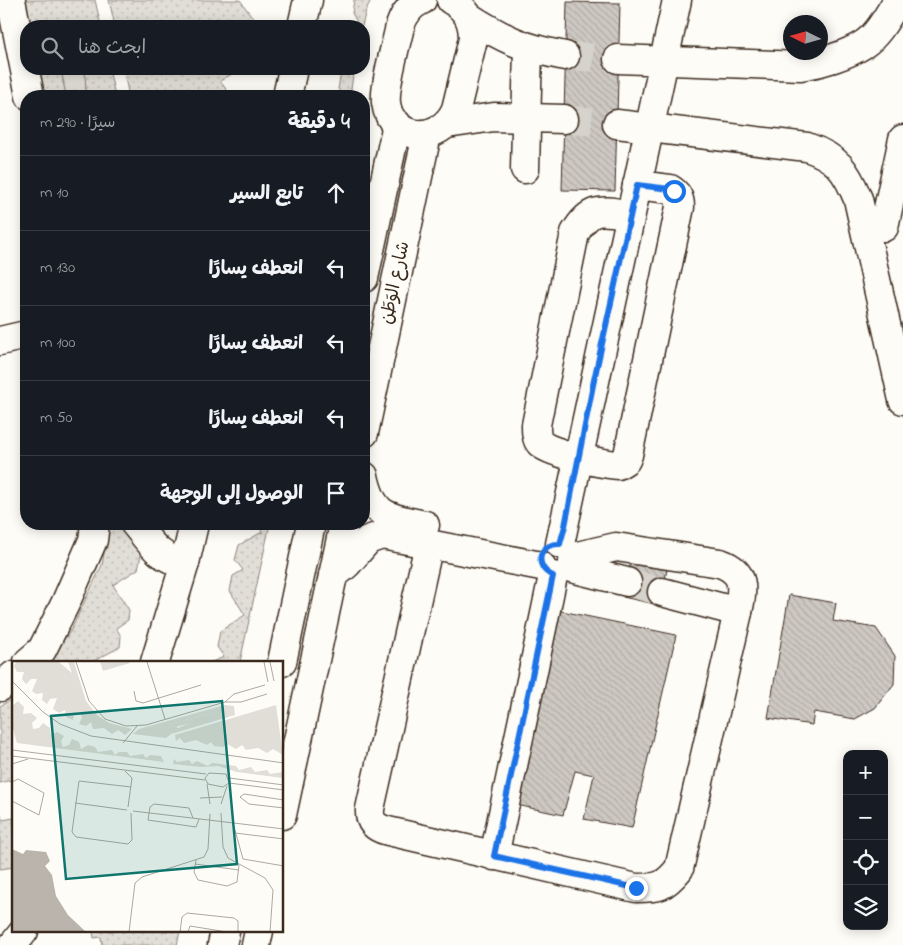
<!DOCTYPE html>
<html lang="ar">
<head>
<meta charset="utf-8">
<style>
	:root { --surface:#171b24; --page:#20242c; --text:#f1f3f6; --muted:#9ea1a6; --line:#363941 }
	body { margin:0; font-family:"Indie Flower","Playpen Sans Arabic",sans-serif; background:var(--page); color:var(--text); direction:rtl }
	.controls { position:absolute; right:15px; bottom:15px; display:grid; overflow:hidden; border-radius:10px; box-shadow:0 2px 12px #0003 }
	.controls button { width:45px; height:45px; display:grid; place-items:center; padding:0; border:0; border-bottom:1px solid var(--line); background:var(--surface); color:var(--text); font:25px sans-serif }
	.compass { position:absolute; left:783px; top:15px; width:45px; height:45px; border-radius:50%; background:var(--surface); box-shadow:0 2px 12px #0003; rotate:275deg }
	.stop { position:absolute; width:15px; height:15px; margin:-11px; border:4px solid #1a73e8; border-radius:50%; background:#fff }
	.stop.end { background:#1a73e8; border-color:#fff; box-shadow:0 1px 5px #0008 }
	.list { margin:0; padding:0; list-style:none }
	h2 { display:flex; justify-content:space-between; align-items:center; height:65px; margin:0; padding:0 20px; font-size:21px }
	h2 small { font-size:16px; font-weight:400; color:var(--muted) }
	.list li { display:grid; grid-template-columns:32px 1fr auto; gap:15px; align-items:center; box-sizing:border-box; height:75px; padding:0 20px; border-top:1px solid var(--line) }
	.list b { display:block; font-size:19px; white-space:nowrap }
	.list em { font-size:16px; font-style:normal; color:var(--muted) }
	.icon { flex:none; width:28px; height:28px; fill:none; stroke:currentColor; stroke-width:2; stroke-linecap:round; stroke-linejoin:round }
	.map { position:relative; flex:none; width:903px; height:945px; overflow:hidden; direction:ltr }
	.search { position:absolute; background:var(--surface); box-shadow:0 2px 12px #0003; left:20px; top:20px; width:350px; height:55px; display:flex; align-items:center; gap:12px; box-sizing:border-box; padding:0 18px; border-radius:20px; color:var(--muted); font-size:19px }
	.panel { position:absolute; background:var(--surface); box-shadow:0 2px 12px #0003; left:20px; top:90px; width:350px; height:440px; border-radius:20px; direction:rtl }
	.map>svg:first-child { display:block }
	.grass { fill:url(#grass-dots); stroke:#8e847a }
	.forest { fill:url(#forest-firs); stroke:#8e847a }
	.building { fill:url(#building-back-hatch); stroke:#3b2a1e }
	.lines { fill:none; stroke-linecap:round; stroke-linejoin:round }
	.minor-tunnel { stroke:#d6d2cc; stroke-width:28; stroke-dasharray:28 14; stroke-linecap:butt }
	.minor-casing { stroke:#3b2a1e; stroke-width:31 }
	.minor { stroke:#fdfcf7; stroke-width:28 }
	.route { stroke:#1a73e8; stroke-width:6 }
	.labels { text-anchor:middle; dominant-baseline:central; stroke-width:5; stroke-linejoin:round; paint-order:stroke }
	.street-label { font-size:18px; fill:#3b2a1e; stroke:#fdfcf7 }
	.inset-road { fill:none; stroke:#afa8a0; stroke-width:1 }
	.view { fill:#0f766e; fill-opacity:0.15; stroke:#0f766e; stroke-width:2.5 }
	.inset-edge { fill:none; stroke:#3b2a1e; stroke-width:2.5 }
</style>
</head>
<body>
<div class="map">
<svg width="903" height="945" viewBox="0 0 903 945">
	<defs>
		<pattern id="grass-dots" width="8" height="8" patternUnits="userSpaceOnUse" patternTransform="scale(1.25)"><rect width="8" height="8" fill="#e1ded7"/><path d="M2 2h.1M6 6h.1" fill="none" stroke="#c2bfb8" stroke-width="1.8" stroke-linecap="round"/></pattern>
		<pattern id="forest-firs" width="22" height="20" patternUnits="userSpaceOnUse" patternTransform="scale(1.25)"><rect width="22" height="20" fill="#e1ded7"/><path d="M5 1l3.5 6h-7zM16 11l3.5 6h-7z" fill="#c2bfb8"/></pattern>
		<pattern id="building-back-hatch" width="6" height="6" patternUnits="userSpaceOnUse" patternTransform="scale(1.25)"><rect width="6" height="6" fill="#cdc8c2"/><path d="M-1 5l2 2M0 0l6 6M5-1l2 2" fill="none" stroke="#b1aca6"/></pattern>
	</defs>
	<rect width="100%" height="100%" fill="#fdfcf7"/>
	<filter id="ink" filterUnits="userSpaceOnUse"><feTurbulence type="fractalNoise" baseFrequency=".02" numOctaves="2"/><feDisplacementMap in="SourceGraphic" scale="10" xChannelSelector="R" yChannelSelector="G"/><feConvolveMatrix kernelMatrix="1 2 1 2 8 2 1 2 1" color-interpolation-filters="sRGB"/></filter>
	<g filter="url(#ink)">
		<g class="grass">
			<path d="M25 0H95L101 26H30Z"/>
			<path d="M109 0H240L255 21 254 26H115Z"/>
			<path d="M354 0H371L366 10 362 26H355L358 24 352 13Z"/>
			<path d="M39 69H61L66 96H45Z"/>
			<path d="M85 69H109L115 96H86Z"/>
			<path d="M123 69H240L220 81 231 96H129Z"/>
			<path d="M344 69H354L350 96H343L338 89 341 72Z"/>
			<path d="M109 524H123L142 550 138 569 113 585 129 610 128 620 116 628 121 636 120 647 92 662H45L70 632 102 565Z"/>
			<path d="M258 524H270L240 662H212L224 657 217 647 220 631 245 615 230 591 233 576 243 570 235 560 239 545 262 532Z"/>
			<path d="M14 698V779L0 783V706Z"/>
			<path d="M0 811 2 820 14 818V867L0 869Z"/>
			<path d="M93 931H180L177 945H102L101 937 94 938Z"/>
		</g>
		<path class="forest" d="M61 69H85L86 96H66Z"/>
		<g class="building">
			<path d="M567 2 620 3 615 191 562 190Z"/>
			<path d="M631 561 667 570 659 605 623 597Z"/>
			<path d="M789 595 836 603 833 621 876 628 895 656 894 684 875 708 855 719 814 712 812 725 768 718Z"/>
			<path d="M557 610 676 635 632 828 584 819 594 775 575 771 563 815 512 804Z"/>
		</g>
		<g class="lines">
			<g class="minor-tunnel">
				<path d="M565 56 618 59"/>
				<path d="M564 119 617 124"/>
				<path d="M627 582 662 592"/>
			</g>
			<defs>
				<g id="minor">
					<path d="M11 0 30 96"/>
					<path d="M422 0C410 5 404 14 400 26 396 45 384 85 386 103 391 142 441 145 456 109L473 39C473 21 467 9 451 0"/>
					<path d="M469 17C505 40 524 48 565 56"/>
					<path d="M302 26 308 0"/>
					<path d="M618 59 801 66C821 63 847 55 864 44 879 34 888 15 898 0"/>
					<path d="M287 96 293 69"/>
					<path d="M447 124 494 117 564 119"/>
					<path d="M617 124 807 147C838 158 846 170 858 199L903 400"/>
					<path d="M525 169 528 48"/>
					<path d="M630 215C601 210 591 206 575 233L536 425C536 431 536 439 540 443 548 453 604 464 618 465L626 460 628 455 680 207C680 198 677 193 670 189L637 185"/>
					<path d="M884 227 903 139"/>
					<path d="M364 278 397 124"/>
					<path d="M0 341 26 335"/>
					<path d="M364 433 427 134"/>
					<path d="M364 476C373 518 388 517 425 525"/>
					<path d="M135 524C149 541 160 560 185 563"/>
					<path d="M429 544 370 809C369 823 376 828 388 831L636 888C659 888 664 887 679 869L738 612C743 589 746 572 720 563L616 547 573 557"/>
					<path d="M560 544 677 0"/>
					<path d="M571 568 627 582"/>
					<path d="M333 576 347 564 368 540 382 535 541 566"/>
					<path d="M662 592 738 612"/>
					<path d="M28 662 42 650 65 604 93 540 95 524"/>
					<path d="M155 662 185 563 194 524"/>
					<path d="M282 662 311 524"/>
					<path d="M0 687 14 675"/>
					<path d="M282 815 344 524"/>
					<path d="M494 856 553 576"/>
					<path d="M13 945 24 931"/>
					<path d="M222 945 225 931"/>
					<path d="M256 945 259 931"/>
				</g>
			</defs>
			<use href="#minor" class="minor-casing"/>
			<use href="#minor" class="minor"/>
		</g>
	</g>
	<g class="lines" filter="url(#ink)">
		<path class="route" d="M636 888 494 856 553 576C533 567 538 543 560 544L565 526 594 380 637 185 670 189 674 191"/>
	</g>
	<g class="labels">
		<g class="street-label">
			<text transform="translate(396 283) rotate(-78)">شارع الوَطَن</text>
		</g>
	</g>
	<g transform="translate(12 661)">
		<rect width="271" height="271" fill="#fdfcf7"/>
		<path d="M4 1H47L60 12 56 1H62L74 40 85 54 97 62 120 68 113 74 106 69 100 73 92 67 81 68 79 61 74 65 67 63 70 57 68 51 62 53 61 59 54 56 53 49 47 52 41 48 45 37 38 38 35 43 30 39 31 32 24 33 20 30 25 18H19L14 23 10 18 12 11H5L2 5ZM88 1H117L118 2 91 10ZM6 40 12 46 11 53 19 52 25 57 20 62 21 68 27 67 31 62 38 67 39 74 45 71 52 75 49 80 51 86 57 84 60 78 67 81 69 88 76 84 83 86 86 91 100 89 103 94 107 91H115L118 95 131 93 134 97 138 94 149 95 152 101 5 82 0 64V45ZM213 44 222 45 223 54 159 73 154 77 121 73 127 68ZM202 51 203 56 188 58 166 67 159 63ZM264 44 271 94 261 88 255 92 246 87 234 89 230 84 224 88 215 83 211 86 202 85 199 81 195 84 184 79 172 82 168 77 164 80 163 74ZM162 98 165 101 177 99 180 103 185 100 196 105 200 102 224 105 227 109 239 106 243 111 255 109 258 113 271 111V117L225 111 206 105 189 106 161 103Z" fill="#e1ded7" fill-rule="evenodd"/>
		<path d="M202 51 206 54 203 56 155 68 159 63Z" fill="#e1ded7"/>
		<path d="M0 188 11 193 14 189 34 191 38 200 33 205 40 214 44 235 56 254 74 271H0Z" fill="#bbb4ad"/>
		<path class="inset-road" d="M64 1 77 40 93 58 114 65 134 64 213 41H229L255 33M135 1 153 58M252 1 256 21M258 1 262 20M0 20 31 51 48 63 79 75 272 102M122 30 124 40 131 42 189 24M213 41 222 33 253 24M111 82 125 65M0 89 194 113M0 95 193 119M0 103 16 98M113 110 120 117 116 146M197 112 214 113 217 122 211 126 196 123 193 117ZM217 117 272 124M0 121 6 118 32 132 27 154 0 140M217 122 272 129M195 123 198 143M188 137 210 136M272 139 232 133 228 136 237 143 272 147M63 142 115 149M209 143 215 125M121 150 272 168M119 152 120 179 116 183 64 176 60 171 67 120 119 126M209 152 211 186 216 197 253 217 261 229 258 271M181 157 177 147 142 143 138 146 136 159 184 166 187 158M221 162 231 198 272 205M223 172 272 178M184 199 182 211 186 219 215 225 225 221 227 204M183 203 227 209M117 271 123 222 130 216 192 196 196 188 198 153M168 271 170 256 175 252 222 257 226 260V271M176 271 178 265 215 271"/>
		<path class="view" d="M210 40 225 203 54 218 39 55Z"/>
		<rect width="271" height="271" class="inset-edge"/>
	</g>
</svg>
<div class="controls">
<button>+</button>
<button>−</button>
<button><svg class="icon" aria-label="locate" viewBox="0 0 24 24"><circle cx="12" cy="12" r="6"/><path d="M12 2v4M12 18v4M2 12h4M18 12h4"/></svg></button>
<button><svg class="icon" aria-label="layers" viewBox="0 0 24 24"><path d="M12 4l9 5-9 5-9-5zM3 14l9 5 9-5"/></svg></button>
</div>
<svg class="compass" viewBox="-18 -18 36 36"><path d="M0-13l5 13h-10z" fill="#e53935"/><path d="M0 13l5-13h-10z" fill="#9ea1a6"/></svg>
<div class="stop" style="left:674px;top:191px"></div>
<div class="stop end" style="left:636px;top:888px"></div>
<div class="search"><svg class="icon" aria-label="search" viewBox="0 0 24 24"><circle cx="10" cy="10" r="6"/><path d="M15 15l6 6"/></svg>ابحث هنا</div>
<section class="panel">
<h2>4 دقيقة<small>سيرًا · 290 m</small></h2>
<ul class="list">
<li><svg class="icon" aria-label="ahead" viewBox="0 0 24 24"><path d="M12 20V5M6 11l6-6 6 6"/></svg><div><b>تابع السير</b></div><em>10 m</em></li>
<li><svg class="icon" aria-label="left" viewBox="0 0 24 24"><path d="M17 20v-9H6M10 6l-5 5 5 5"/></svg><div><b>انعطف يسارًا</b></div><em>130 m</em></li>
<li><svg class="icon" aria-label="left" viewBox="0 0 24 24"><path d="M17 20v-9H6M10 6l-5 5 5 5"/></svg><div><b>انعطف يسارًا</b></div><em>100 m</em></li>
<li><svg class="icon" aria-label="left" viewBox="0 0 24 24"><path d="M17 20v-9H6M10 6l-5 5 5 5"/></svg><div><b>انعطف يسارًا</b></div><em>50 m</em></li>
<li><svg class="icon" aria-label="arrive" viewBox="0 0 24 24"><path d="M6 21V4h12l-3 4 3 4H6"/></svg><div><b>الوصول إلى الوجهة</b></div></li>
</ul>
</section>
</div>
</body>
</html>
